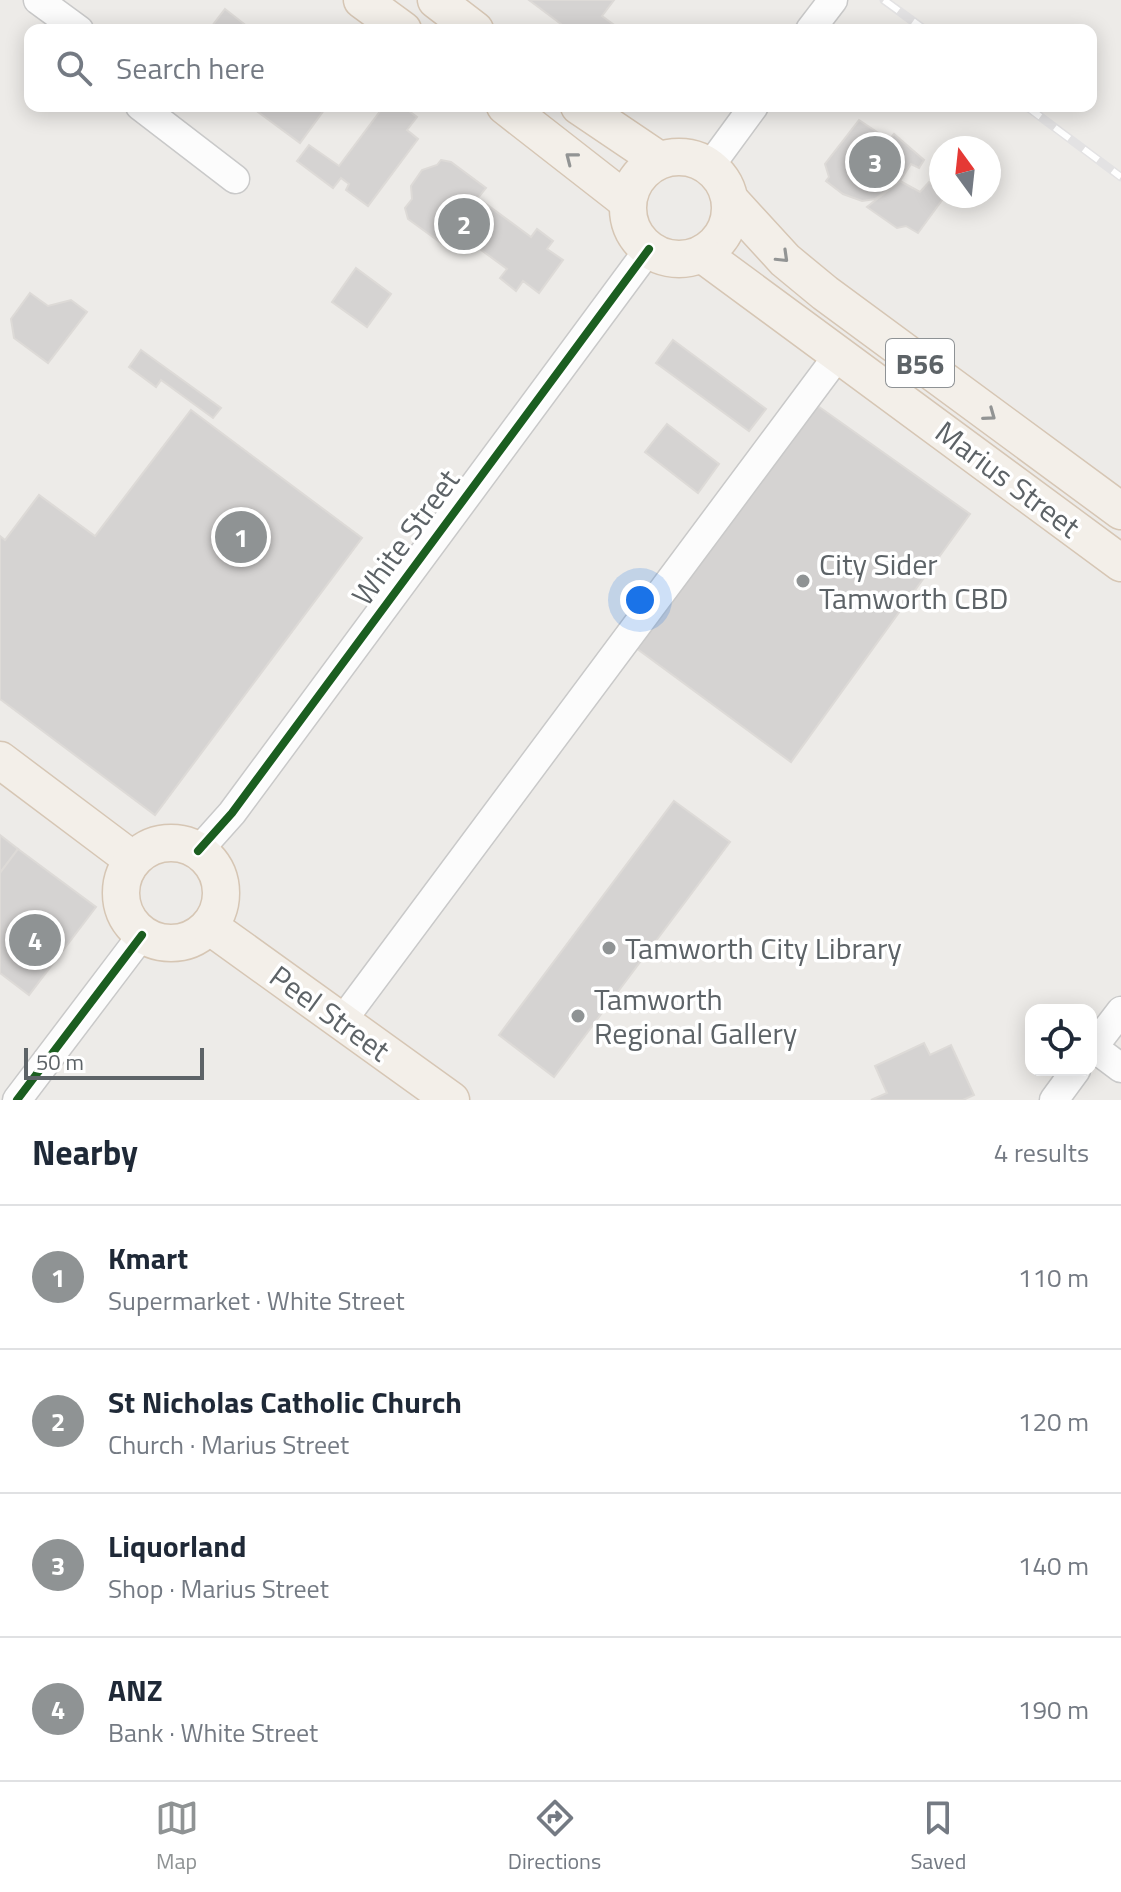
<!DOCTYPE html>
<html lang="en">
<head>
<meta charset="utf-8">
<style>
	:root { --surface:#fff; --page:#f2f2f3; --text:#1f2937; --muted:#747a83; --line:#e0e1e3; --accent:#8f9394 }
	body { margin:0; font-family:"Titillium Web",sans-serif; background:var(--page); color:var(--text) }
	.controls { position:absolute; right:24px; bottom:24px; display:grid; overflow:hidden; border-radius:16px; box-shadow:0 4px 20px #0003 }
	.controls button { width:72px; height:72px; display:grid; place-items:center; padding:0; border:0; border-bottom:2px solid var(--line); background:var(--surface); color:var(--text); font:40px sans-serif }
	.compass { position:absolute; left:929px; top:136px; width:72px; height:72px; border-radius:50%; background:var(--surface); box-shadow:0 4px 20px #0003; rotate:345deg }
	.scale { position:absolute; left:24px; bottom:20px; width:180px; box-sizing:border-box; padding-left:8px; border:4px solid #5d6367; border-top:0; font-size:22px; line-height:28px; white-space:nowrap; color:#5d6367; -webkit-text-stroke:6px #fff; paint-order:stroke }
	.you { position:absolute; left:640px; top:600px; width:28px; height:28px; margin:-20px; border:6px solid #fff; border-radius:50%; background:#1a73e8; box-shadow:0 0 0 12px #1a73e833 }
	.badge { display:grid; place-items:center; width:52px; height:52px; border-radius:50%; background:var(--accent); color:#fff; font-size:26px; font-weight:700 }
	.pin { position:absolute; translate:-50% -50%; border:4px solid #fff; box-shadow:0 2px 8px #0006 }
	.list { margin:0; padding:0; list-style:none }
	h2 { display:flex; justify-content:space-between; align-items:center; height:104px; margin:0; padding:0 32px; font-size:34px }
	h2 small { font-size:26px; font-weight:400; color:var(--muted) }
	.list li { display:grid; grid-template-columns:52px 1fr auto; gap:24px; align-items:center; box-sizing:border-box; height:144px; padding:0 32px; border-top:2px solid var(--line) }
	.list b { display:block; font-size:30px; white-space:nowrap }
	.list p { margin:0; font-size:26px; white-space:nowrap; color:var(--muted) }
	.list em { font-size:26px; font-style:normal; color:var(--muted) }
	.icon { flex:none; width:44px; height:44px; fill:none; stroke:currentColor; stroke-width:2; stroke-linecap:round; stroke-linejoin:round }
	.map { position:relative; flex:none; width:1121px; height:1100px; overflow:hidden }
	.search { position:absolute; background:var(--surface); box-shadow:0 4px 20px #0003; left:24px; right:24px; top:24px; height:88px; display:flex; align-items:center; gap:20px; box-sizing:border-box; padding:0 28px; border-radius:16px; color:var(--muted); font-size:30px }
	.sheet { height:680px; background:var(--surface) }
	nav { display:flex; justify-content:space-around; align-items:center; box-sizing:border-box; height:112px; border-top:2px solid var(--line); background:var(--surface); font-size:22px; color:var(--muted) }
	nav a { display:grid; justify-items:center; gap:4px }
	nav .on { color:var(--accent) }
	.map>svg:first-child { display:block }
	.building { fill:#d5d3d2; stroke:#dddad7; stroke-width:2 }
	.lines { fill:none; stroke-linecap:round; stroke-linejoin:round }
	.minor-casing { stroke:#c9c9c9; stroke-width:31 }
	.major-casing { stroke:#d6c6b4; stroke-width:39 }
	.minor { stroke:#fcfcfc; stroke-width:28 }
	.major { stroke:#f3efe9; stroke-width:36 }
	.rail-casing { stroke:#e3e2e3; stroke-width:9 }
	.rail { stroke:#fff; stroke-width:6; stroke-dasharray:18; stroke-linecap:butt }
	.cycleway-casing { stroke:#fff; stroke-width:13 }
	.cycleway { stroke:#1b5e20; stroke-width:8 }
	.oneway { stroke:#929494 }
	.poi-dot { fill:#8f9394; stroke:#fff; stroke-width:3 }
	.labels { text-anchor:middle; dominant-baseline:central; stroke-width:7; stroke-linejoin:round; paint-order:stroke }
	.shield { fill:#fff; stroke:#8e9295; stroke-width:2 }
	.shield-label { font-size:28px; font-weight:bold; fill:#5d6367 }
	.street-label { font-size:30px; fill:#5d6367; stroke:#fff }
	.poi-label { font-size:30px; fill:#5d6367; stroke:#fff; text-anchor:start }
</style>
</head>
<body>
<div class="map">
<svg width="1121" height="1100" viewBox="0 0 1121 1100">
	<rect width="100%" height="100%" fill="#edebe8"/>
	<g class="building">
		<path d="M529 0H614L602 16 621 30H569Z"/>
		<path d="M225 9 248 27 245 30H209Z"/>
		<path d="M250 106H327L300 143Z"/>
		<path d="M384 106H402L417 117 407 130 418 139 368 206 346 190 349 184 341 178 333 188 297 161 309 145 339 166Z"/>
		<path d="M859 120 889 140 894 134 924 160 919 168 911 164 900 181 875 199 862 201 843 194 826 181 829 177 825 164Z"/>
		<path d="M441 160 451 162 486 188 478 198 531 237 537 229 553 241 547 249 563 260 539 293 523 281 516 291 500 278 507 269 454 230 444 245 408 219 405 208 412 199 411 186 422 170 437 165Z"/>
		<path d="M900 181 920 192 929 182 941 191V196H945L918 233 906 226 897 228 867 207Z"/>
		<path d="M356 268 391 294 367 327 332 302Z"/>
		<path d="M30 293 48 306 71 300 87 312 48 363 14 338 11 319Z"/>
		<path d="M673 340 766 409 749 431 656 363Z"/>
		<path d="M141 350 221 408 213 418 161 380 156 387 129 367Z"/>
		<path d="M815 404 970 514 791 762 636 648Z"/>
		<path d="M191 410 362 538 155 815 0 699V536L5 540 39 495 95 536Z"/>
		<path d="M667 424 719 464 698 493 645 452Z"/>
		<path d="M674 801 730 842 554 1077 499 1035Z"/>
		<path d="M0 835 18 849 0 873Z"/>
		<path d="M18 849 96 907 29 995 0 973V873Z"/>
		<path d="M924 1043 930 1055 951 1045 974 1095 963 1100H871L887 1093 875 1066Z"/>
	</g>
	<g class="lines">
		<defs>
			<g id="minor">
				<path d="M38 0 79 30"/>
				<path d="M810 30 833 0"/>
				<path d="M140 106 235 179"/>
				<path d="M710 166 754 106"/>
				<path d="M198 851 232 813 649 249"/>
				<path d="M342 1021 839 354"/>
				<path d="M1093 1047 1121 1068"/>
				<path d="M1091 1050 1121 1011"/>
				<path d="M17 1100 142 935"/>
				<path d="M1054 1100 1076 1070"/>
			</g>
			<g id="major">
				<path d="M362 0 403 30"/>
				<path d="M436 0 475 30"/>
				<path d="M505 106 628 202"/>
				<path d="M579 106 659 160"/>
				<circle cx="679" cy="208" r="51"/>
				<path d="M730 200 785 260 825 293 1121 511"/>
				<path d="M702 254 1121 563"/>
				<path d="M0 760 133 860"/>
				<circle cx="171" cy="893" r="50"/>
				<path d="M209 926 451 1100"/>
			</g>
		</defs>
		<use href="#minor" class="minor-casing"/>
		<use href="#major" class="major-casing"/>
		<use href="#minor" class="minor"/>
		<use href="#major" class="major"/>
		<defs>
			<g id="rail">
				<path d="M884 0 925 30"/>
				<path d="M1026 106 1121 177"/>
			</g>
		</defs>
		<use href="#rail" class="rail-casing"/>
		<use href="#rail" class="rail"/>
		<defs>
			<g id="cycleway">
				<path d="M198 851 232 813 649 249"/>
				<path d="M17 1100 142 935"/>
			</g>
		</defs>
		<use href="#cycleway" class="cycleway-casing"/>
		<use href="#cycleway" class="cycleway"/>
	</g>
	<defs><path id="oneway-chevron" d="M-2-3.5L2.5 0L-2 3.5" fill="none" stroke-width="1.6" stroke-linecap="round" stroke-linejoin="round" transform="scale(2)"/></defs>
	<g class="oneway">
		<use href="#oneway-chevron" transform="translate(571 158) rotate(-142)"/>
		<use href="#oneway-chevron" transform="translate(783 257) rotate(44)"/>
		<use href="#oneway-chevron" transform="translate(990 415) rotate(36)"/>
	</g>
	<g class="poi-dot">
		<circle cx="803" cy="581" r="8"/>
		<circle cx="609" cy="948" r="8"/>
		<circle cx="578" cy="1016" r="8"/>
	</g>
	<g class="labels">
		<rect class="shield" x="886" y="339" width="68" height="48" rx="6"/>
		<g class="shield-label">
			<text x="920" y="363">B56</text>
		</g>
		<g class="street-label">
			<text transform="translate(1008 479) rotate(37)">Marius Street</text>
			<text transform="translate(405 537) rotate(-54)">White Street</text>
			<text transform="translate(330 1013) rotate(36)">Peel Street</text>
		</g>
		<g class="poi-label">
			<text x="819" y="564">City Sider<tspan x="819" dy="34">Tamworth CBD</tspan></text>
			<text x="625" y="948">Tamworth City Library</text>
			<text x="594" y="999">Tamworth<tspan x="594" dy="34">Regional Gallery</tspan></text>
		</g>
	</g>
</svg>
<div class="controls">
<button><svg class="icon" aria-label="locate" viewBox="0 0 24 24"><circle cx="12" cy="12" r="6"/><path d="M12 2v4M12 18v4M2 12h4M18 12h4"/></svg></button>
</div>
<svg class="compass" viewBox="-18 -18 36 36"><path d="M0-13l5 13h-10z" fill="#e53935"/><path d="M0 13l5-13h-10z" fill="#747a83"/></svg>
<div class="scale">50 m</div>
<div class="you"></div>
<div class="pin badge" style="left:241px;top:537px">1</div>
<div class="pin badge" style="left:464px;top:224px">2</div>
<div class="pin badge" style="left:875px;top:162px">3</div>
<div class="pin badge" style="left:35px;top:940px">4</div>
<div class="search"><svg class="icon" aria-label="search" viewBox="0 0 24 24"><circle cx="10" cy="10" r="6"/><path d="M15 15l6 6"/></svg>Search here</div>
</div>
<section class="sheet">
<h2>Nearby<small>4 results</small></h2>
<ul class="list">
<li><span class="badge">1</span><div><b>Kmart</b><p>Supermarket · White Street</p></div><em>110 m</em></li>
<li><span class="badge">2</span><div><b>St Nicholas Catholic Church</b><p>Church · Marius Street</p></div><em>120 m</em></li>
<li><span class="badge">3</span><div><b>Liquorland</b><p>Shop · Marius Street</p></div><em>140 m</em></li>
<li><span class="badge">4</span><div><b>ANZ</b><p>Bank · White Street</p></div><em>190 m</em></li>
</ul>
</section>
<nav>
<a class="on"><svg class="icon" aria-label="map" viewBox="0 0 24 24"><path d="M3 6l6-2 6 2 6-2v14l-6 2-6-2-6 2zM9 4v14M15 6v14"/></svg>Map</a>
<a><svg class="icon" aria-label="directions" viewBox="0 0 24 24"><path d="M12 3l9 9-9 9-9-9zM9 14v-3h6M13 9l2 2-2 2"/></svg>Directions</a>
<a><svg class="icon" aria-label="saved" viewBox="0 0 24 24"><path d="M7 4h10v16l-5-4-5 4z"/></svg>Saved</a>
</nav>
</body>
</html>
